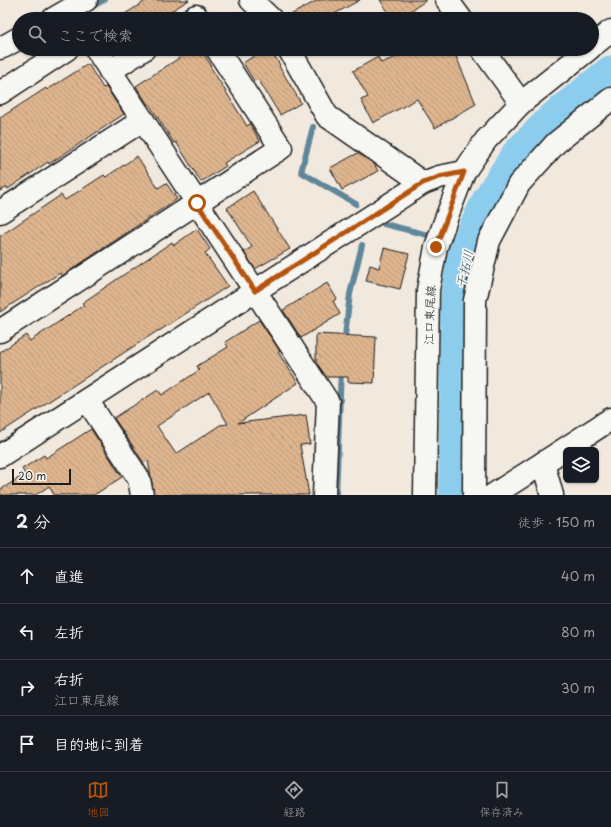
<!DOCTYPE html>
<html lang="ja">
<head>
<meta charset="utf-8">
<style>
	:root { --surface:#171b24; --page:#242831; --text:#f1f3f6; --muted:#9ea1a6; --line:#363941; --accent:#b45309 }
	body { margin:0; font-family:"Playpen Sans","Klee One",sans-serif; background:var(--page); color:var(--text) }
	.controls { position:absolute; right:12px; bottom:12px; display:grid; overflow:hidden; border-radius:6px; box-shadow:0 1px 3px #0004 }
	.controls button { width:36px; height:36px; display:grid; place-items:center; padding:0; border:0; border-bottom:1px solid var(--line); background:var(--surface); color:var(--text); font:20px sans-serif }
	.scale { position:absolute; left:12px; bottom:10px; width:59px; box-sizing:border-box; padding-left:4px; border:2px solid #1c1c1c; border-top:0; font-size:11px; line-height:14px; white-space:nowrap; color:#1c1c1c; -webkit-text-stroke:3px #f6f6f2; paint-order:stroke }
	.stop { position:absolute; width:12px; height:12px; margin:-9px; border:3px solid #b45309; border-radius:50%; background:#fff }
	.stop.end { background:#b45309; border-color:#fff; box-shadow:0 1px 4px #0008 }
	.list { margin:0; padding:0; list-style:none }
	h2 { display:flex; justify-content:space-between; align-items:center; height:52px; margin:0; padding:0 16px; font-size:17px }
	h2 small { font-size:13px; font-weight:400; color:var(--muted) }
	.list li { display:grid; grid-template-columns:26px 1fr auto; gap:12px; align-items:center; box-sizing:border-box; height:56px; padding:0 16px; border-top:1px solid var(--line) }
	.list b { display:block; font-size:15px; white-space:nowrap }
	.list p { margin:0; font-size:13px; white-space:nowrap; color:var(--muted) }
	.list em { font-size:13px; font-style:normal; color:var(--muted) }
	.icon { flex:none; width:22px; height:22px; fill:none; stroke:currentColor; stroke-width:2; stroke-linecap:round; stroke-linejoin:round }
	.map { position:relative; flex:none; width:611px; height:495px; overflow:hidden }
	.search { position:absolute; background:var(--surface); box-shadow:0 1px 3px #0004; left:12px; right:12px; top:12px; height:44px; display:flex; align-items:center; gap:10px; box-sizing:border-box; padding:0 14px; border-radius:22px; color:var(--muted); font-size:15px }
	.sheet { height:276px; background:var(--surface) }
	nav { display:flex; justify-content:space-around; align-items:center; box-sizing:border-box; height:56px; border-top:1px solid var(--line); background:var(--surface); font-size:11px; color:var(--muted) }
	nav a { display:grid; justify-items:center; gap:2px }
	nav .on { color:var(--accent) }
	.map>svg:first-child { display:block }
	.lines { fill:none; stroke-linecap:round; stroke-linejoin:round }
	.stream { stroke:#5f8699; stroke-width:6 }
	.river { stroke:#8ccded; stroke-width:35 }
	.building { fill:url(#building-back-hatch); stroke:#1c1c1c; fill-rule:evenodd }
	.minor-casing { stroke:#1c1c1c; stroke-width:25 }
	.tertiary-casing { stroke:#1c1c1c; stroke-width:25 }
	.secondary-casing { stroke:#1c1c1c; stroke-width:25 }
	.minor { stroke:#f6f6f2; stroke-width:22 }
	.tertiary { stroke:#f6f6f2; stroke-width:22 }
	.secondary { stroke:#f6f6f2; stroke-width:22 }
	.route { stroke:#b45309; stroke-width:5 }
	.labels { text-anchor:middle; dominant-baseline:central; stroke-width:3.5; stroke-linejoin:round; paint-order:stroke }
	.street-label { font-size:12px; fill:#1c1c1c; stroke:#f6f6f2 }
	.water-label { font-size:13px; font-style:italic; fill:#435a65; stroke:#f6f6f2 }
</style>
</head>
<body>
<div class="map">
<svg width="611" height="495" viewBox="0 0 611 495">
	<defs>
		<pattern id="building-back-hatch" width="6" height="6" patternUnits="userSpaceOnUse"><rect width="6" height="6" fill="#ddb48e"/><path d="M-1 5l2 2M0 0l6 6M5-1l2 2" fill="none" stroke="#bd9a7a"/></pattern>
	</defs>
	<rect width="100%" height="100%" fill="#f1e9de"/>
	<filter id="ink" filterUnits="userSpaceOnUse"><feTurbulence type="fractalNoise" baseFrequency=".025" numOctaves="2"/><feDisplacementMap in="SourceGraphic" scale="8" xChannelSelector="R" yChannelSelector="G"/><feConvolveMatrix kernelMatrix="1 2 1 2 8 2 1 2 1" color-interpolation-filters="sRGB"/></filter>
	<g filter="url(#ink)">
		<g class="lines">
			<g class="stream">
				<path d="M90 8 104 0"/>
				<path d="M313 127 301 172 356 204"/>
				<path d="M384 224 428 235"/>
				<path d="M344 344 350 294 362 245"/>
				<path d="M336 495 341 369"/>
			</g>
			<path class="river" d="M456 495 458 297 465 252 489 201 519 154 554 119 611 73"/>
		</g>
		<g class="building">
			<path d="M147 0H189L158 19H117Z"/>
			<path d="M318 0H360L325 19H283Z"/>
			<path d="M380 0H427L398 19H393Z"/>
			<path d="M193 49H200L211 65 210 66 247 126 250 124 260 141 224 163 226 166 201 182 176 142 174 143 149 104 148 105 136 86Z"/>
			<path d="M265 49H270L280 65 279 66 301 103 280 115 258 79 254 81 243 63Z"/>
			<path d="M416 49H453L476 104 435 128 417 99 373 123 361 100 368 97 353 71 378 57 381 63Z"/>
			<path d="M88 64 103 88 106 87 124 114 49 164 48 162 8 189 7 187 0 191V118L46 88 47 90Z"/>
			<path d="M358 153 374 164 378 171 342 190 330 168Z"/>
			<path d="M137 156 158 188 166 183 177 199 62 276 60 273 0 312V236L61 195 65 200 104 175 106 177Z"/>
			<path d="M253 191 290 249 255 269 244 252 252 247 227 208Z"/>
			<path d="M197 229 210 249 205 253 228 286 159 331V330L0 433V352L26 335 30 341 84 305 82 303 172 242 174 245Z"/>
			<path d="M384 248 409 254 400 289 366 281 370 265 379 268Z"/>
			<path d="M327 283 337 299 333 301 340 314 301 338 283 310Z"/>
			<path d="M259 320 280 351 278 352 298 383 238 423 306 415 310 444 300 445 309 495H154L148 460 144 463 114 418 158 390 162 395 195 373 199 370 197 366 228 347 225 342ZM209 392 228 424 220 425 176 454 157 426Z"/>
			<path d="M316 334 376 337 374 383 348 382V377H326L316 362Z"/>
			<path d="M91 429 122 477 94 495H54L49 486 36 495H0V490L25 474 22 469 44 455 46 458Z"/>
		</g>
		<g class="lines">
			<defs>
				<g id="minor">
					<path d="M251 0 271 19"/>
					<path d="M447 0 461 19"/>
					<path d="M53 19 86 0"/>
					<path d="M191 19 196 16 198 19"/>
					<path d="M0 48 5 46 19 38"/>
					<path d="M96 49 328 402 324 495"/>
					<path d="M289 49 327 116 423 183"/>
					<path d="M482 49 521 103"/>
					<path d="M110 71 144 49"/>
					<path d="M0 93 67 49"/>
					<path d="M0 212 143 120"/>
					<path d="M0 331 281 148 217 49"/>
					<path d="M87 400 139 479 142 495"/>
					<path d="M0 456 255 291"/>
					<path d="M474 495 475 300 489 241 519 184 556 143 611 99"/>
					<path d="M493 495 543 463"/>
					<path d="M552 495 543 463 611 419"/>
				</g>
				<path id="tertiary" d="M255 291 423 183 439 177 464 172"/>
				<g id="secondary">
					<path d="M592 46 611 31"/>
					<path d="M425 495 428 290 436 247 447 216 464 172 486 140 521 103 589 49"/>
				</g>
			</defs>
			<use href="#minor" class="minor-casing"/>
			<use href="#tertiary" class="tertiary-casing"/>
			<use href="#secondary" class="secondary-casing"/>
			<use href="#minor" class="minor"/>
			<use href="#tertiary" class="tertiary"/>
			<use href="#secondary" class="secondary"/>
		</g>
	</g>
	<g class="lines" filter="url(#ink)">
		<path class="route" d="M197 203 255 291 423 183 439 177 464 172 436 247"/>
	</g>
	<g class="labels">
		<g class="street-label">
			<text transform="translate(429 315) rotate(-88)">江口東尾線</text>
		</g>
		<g class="water-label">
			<text transform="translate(464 269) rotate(-78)">干拓川</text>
		</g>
	</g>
</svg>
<div class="controls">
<button><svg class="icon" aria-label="layers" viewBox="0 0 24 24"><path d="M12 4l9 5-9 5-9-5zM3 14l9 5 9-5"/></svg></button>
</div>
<div class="scale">20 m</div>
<div class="stop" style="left:197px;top:203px"></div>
<div class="stop end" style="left:436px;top:247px"></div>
<div class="search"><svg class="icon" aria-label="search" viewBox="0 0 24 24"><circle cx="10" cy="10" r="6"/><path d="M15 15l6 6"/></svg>ここで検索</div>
</div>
<section class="sheet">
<h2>2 分<small>徒歩 · 150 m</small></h2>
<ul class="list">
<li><svg class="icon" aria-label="ahead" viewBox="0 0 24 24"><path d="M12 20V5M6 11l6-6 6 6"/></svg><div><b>直進</b></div><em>40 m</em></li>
<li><svg class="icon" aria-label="left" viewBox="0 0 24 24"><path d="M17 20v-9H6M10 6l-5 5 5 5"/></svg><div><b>左折</b></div><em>80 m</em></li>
<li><svg class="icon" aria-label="right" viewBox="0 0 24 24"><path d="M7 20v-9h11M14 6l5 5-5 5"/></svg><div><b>右折</b><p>江口東尾線</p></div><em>30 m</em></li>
<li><svg class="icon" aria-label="arrive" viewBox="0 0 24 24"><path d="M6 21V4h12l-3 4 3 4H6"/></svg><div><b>目的地に到着</b></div></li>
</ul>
</section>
<nav>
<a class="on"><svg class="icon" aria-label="map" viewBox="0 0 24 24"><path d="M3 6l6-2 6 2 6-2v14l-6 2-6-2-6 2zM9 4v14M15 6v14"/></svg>地図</a>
<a><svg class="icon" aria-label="directions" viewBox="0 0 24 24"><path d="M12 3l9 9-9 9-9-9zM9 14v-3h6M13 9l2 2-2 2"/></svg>経路</a>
<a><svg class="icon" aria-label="saved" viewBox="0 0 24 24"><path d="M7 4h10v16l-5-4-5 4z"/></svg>保存済み</a>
</nav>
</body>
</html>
